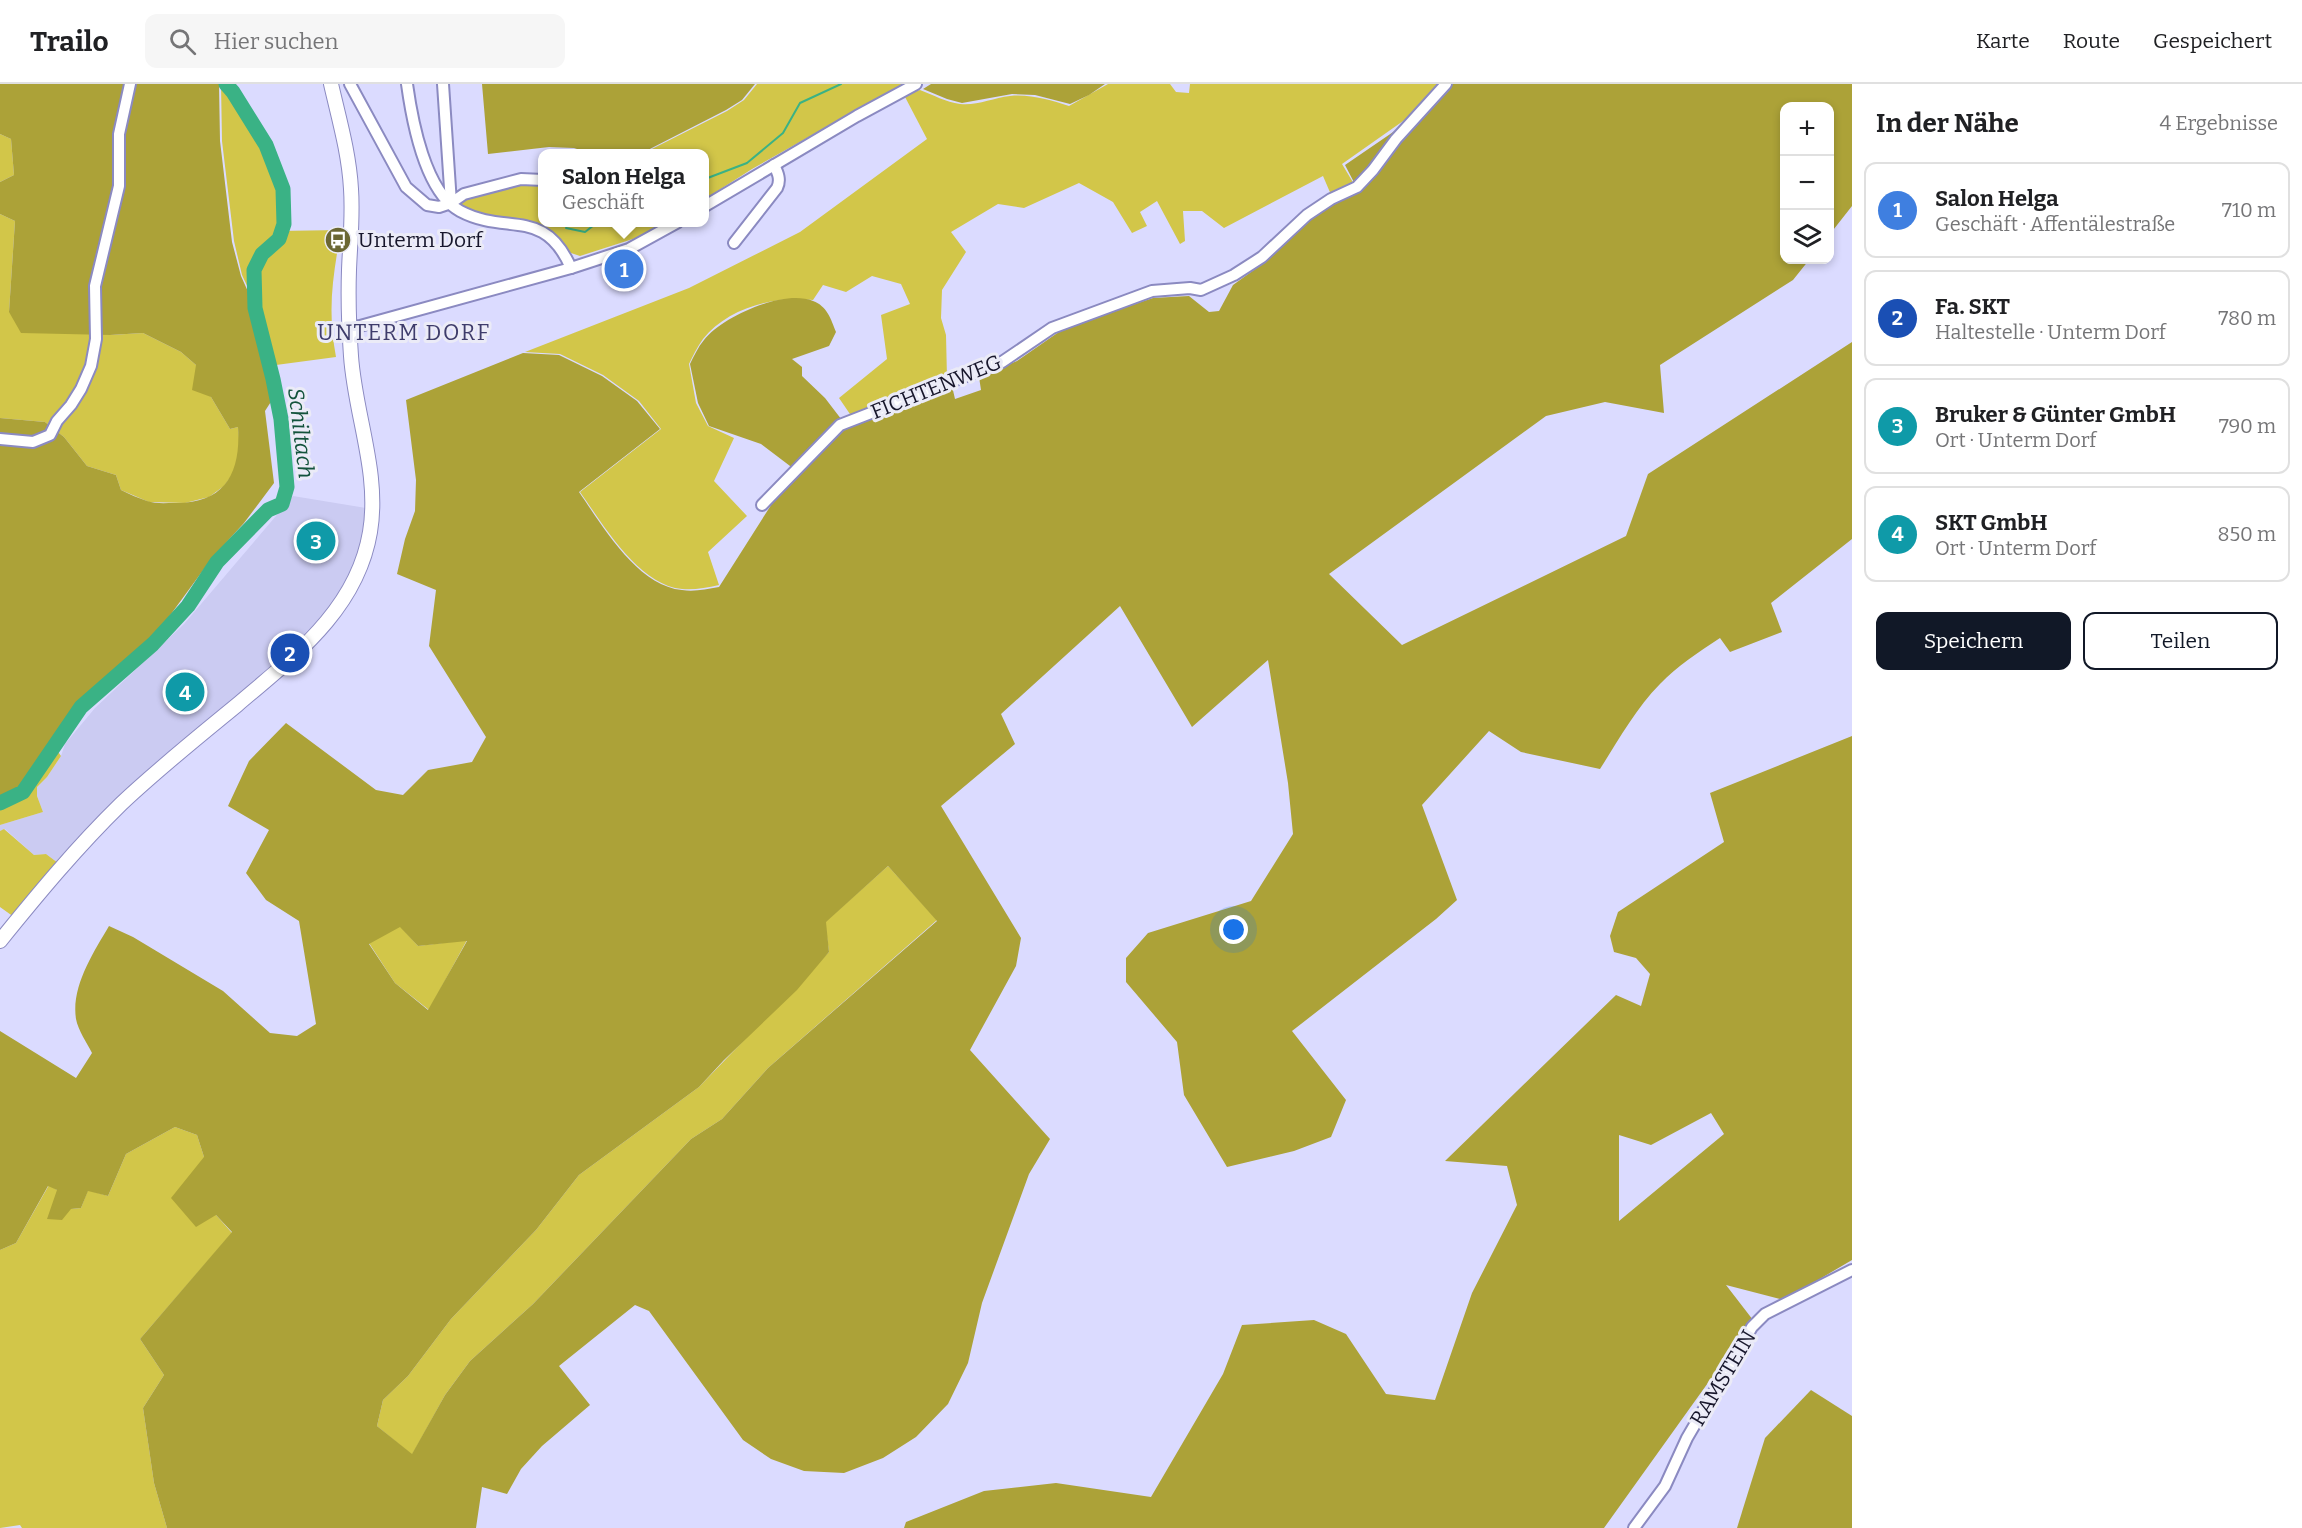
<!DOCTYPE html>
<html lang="de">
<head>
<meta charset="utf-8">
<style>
	:root { --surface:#fff; --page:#f6f6f6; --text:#202124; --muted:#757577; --line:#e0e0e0; --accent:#111827 }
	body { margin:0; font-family:Bitter,serif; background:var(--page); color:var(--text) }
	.controls { position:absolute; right:18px; top:18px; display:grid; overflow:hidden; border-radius:12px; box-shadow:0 3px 9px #0003 }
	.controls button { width:54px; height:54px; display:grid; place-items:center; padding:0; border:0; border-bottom:2px solid var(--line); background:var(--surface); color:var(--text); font:30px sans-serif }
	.you { position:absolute; left:1234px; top:846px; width:21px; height:21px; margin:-15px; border:4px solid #fff; border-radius:50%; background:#1a73e8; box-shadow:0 0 0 9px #1a73e833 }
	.badge { display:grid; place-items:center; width:39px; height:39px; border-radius:50%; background:var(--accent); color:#fff; font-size:20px; font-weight:700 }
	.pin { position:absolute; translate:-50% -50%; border:3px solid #fff; box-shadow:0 2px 6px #0006 }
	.popup { position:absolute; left:538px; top:65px; width:171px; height:78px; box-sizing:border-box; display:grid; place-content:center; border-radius:12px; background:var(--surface); filter:drop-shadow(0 2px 4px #0005); font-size:20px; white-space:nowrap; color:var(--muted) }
	.popup b { font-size:22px; color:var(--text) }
	.popup::after { content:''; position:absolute; left:50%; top:100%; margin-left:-12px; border:12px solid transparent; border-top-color:var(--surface) }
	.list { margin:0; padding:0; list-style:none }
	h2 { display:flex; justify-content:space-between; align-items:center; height:78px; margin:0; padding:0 24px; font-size:26px }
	h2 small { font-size:20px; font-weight:400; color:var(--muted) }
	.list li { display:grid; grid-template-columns:39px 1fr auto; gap:18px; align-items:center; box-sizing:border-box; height:96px; margin:0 12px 12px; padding:0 12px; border:2px solid var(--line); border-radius:12px }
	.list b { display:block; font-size:22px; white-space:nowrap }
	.list p { margin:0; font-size:20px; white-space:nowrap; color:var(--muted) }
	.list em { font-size:20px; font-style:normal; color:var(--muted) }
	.actions { display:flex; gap:12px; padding:18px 24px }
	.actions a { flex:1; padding:14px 0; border:2px solid var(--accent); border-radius:12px; text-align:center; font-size:21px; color:var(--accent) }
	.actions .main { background:var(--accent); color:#fff }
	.icon { flex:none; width:33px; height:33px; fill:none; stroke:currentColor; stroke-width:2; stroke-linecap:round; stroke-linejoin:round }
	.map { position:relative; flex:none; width:1852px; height:1444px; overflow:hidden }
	header { display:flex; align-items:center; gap:36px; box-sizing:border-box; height:84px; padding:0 30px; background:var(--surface); border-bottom:2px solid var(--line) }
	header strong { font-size:28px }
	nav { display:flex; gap:33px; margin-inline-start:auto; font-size:21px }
	.search { width:420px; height:54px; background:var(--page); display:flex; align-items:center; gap:15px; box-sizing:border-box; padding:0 21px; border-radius:12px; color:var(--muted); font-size:22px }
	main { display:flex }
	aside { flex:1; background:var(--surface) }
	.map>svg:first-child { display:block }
	.built { fill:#cbcbf2 }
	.green { fill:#d2c649 }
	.forest { fill:#aca238; fill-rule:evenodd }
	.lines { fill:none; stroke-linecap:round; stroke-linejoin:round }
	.stream { stroke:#3ab285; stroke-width:2 }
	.river { stroke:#3ab285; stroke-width:15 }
	.minor-casing { stroke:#8b8ac1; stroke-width:14 }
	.major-casing { stroke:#8b8ac1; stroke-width:16 }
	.minor { stroke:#fff; stroke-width:10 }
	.major { stroke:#fff; stroke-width:14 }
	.labels { text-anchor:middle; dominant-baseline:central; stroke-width:6; stroke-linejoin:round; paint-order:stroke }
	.poi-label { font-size:21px; fill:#17162b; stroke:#ebebf7; text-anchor:start }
	.street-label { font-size:21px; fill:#17162b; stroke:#ebebf7 }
	.neighbourhood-label { font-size:22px; letter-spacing:1.5px; fill:#3e3c6b; stroke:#ebebf7 }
	.water-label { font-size:22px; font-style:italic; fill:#13533c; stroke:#ebebf7 }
</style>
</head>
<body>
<header>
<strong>Trailo</strong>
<div class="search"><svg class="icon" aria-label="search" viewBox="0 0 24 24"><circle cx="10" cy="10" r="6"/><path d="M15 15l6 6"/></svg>Hier suchen</div>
<nav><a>Karte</a><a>Route</a><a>Gespeichert</a></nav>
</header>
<main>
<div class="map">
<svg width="1852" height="1444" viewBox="0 0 1852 1444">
	<rect width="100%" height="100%" fill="#dbdbff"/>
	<path class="built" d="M293 412 366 424 358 472 336 515 320 535 231 619 154 680 58 779 46 770 34 771 5 745 0 747V741L43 728 37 712V703L47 693 61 672 65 660 95 624 184 540Z"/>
	<g class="green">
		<path d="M221 0H234C251 43 293 99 278 147L341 146C333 192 327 225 336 273L276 281 264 238 242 191 234 157 222 57Z"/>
		<path d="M757 0H903L752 85 705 115V70L644 69 727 27 744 16Z"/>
		<path d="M1108 0H1170L1176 8 1189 9 1190 0H1443L1423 23 1342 80 1354 100 1332 113 1323 92 1224 144 1202 127H1183L1185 157 1180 160 1157 117 1140 128 1147 142 1132 149 1113 118 1079 99 1024 124 998 120 951 148 966 168 942 206 941 234 946 251 947 294 852 333 839 314 887 275 881 231 910 220 901 200 872 192 846 208 823 201 813 216C776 211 727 224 703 255 697 263 693 272 689 280L696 319 708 342 734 354 714 397 747 432 708 468 719 501C706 504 694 506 682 505 638 501 603 440 580 408L661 345 639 317 603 291 560 270 525 268 689 204 800 148 927 55 904 11 920 6C933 11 946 18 960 20 976 22 993 14 1010 12 1030 10 1050 16 1069 22Z"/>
		<path d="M0 50 11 55 14 91 0 98Z"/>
		<path d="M543 97V138L665 139 639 153 580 172 571 169 551 148 482 132 460 123 461 116 503 102Z"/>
		<path d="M0 130 15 137 9 228 110 251 143 249 181 268 196 281 211 313 230 345 238 343 240 365 235 387 224 402 209 413 185 419 149 418 121 406 116 391 87 382 64 353 45 338 0 334Z"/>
		<path d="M52 659 61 672 47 693 37 703V712L43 728 0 741V715L21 706 35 688Z"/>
		<path d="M4 745 34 771 46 770 58 779 14 833 0 823V747Z"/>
		<path d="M888 782 937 836 768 984 722 1035 691 1055 533 1220 470 1277 445 1311 412 1371 377 1342 383 1316 408 1292 451 1235 536 1146 579 1091 699 1003 829 868 825 838Z"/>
		<path d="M400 842 418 862 467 856 429 926 395 899 369 859Z"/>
		<path d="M175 1043 197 1051 204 1073 216 1131 232 1149 140 1255 164 1291 143 1324 154 1399 167 1444H22L20 1441 0 1444V1166L16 1159 49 1101 57 1106 71 1125 81 1124 88 1106 108 1112 126 1070Z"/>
	</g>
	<g class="forest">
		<path d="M0 0H219L220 57 232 158 241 192 262 239 274 285V313L265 327 274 399 244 439 212 474 152 556 83 619 52 659 35 688 21 706 0 715V334L45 338 64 353 87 382 116 391 121 406C129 410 138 414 147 417 155 420 166 419 174 419 225 420 241 389 238 343L230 345 211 313 192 306 196 281 181 268 143 249 110 251 21 249 9 228 15 137 0 130V98L14 91 11 55 0 50Z"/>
		<path d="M482 0H755L742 16 726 26 642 69H589L574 64 549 63 488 70Z"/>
		<path d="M931 0H1105L1089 11 1070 20 1035 11 1012 10 962 19 947 15 923 5Z"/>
		<path d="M1450 0H1852V122L1830 150V22H1784V176H1809L1793 196 1660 281 1664 329 1605 318 1546 332 1329 490 1402 561 1626 452 1648 390 1852 258V455L1771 519 1782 548 1730 568 1720 554C1699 568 1677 582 1660 600 1636 624 1618 657 1600 685L1521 668 1489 647 1422 721 1457 816 1436 835 1292 947 1346 1016 1331 1053 1294 1067 1227 1083 1184 1011 1177 958 1126 898V874L1148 849 1251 817 1293 750 1288 699 1268 576 1192 643 1120 522 1001 630 1015 660 941 722 1021 854 1016 882 970 966 1050 1055 1029 1090 982 1219 968 1279 948 1320 916 1353 883 1374 844 1389 804 1387 771 1375 743 1356 649 1227 635 1221 559 1282 590 1321 542 1362 521 1385 507 1410 482 1403 476 1444H167L154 1399 143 1324 164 1291 140 1255 232 1148 216 1131 196 1143 171 1114 204 1073 197 1051 175 1043 126 1070 108 1112 88 1107 81 1124 71 1125 62 1136 47 1135 57 1106 48 1102 16 1159 0 1166V947L76 994 92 969C87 959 78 946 76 935 71 903 93 869 109 842L133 853 223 907 270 949 297 952 316 940 299 837 266 816 246 789 269 746 228 722 249 677 286 639 376 706 403 711 428 686 472 678 486 653 429 562 436 506 397 490 405 455 415 427 416 396 406 316 523 269 559 271 602 292 637 317 660 345 579 408C602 441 637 502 682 506 695 508 706 505 719 503L794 385 761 360 709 342 698 319 690 280C694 272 698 263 704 256 722 233 783 205 813 217 827 222 831 235 836 248L829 262 792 275 802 283V292L825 314 848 344 952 302 955 315 981 306 979 293 1017 277 1066 243 1153 214 1189 212 1209 228 1219 227 1233 201 1258 183 1314 130 1358 106 1345 81 1399 44 1408 51ZM888 782 937 837 768 984 722 1035 691 1055 533 1220 470 1277 445 1311 412 1370 377 1342 383 1316 408 1292 451 1235 536 1146 579 1091 699 1003 724 976 797 906 829 868 826 838ZM400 843 418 862 467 857 428 926 395 899 369 860Z"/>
		<path d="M1852 652V1176L1784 1216 1726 1201 1753 1236 1604 1444H904L906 1438 984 1407 1056 1399 1151 1413 1223 1290 1242 1241 1314 1236 1346 1250 1386 1310 1435 1316 1472 1209 1517 1121 1507 1082 1445 1077 1616 911 1641 922 1650 890 1636 874 1614 868 1610 852 1618 828 1724 758 1710 709ZM1711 1029 1724 1050 1619 1137V1051L1651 1061Z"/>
		<path d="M1811 1306 1852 1332V1444H1737L1765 1354Z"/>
	</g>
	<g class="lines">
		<g class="stream">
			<path d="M705 95 747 79 783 49 800 19 841 0"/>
			<path d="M566 144 585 148 598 138"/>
		</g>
		<path class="river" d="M0 719 23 708 81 623 153 560 188 522 217 478 268 426 282 420 287 403 281 335 273 295 255 224 254 186 262 170 279 155 284 140 283 105 266 61 233 8 226 0"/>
		<defs>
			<g id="minor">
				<path d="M350 0 406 103 427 121 439 123 451 119 464 110 521 95 543 96"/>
				<path d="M407 0C412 36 425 108 460 127 507 152 544 122 571 184"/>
				<path d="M443 0 451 119"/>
				<path d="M705 122 857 32 916 0"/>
				<path d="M734 159 777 104C781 96 778 89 774 81"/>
				<path d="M349 243 360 242 571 184 629 165 678 138"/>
				<path d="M0 355 33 358 50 351 57 337 71 321 81 305 91 282 96 255 95 202 119 102V50L130 0"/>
				<path d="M762 421 840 341 1002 278 1052 244 1152 207 1190 204 1201 206 1234 191 1262 173 1307 131 1331 115 1357 103 1373 86 1396 55 1446 0"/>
				<path d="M1634 1444 1665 1402 1687 1354 1752 1243 1765 1230 1852 1186"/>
			</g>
			<path id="major" d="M0 857C38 810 77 763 121 720 158 685 198 653 237 621 293 573 357 526 370 448 380 389 355 331 351 272 349 244 348 215 349 186 350 159 353 132 351 105 349 69 339 35 331 0"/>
		</defs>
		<use href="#minor" class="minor-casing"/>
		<use href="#major" class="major-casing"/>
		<use href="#minor" class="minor"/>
		<use href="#major" class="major"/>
	</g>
	<defs>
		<symbol id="bus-disc" viewBox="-11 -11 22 22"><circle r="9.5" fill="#6b6733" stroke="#ebebf7"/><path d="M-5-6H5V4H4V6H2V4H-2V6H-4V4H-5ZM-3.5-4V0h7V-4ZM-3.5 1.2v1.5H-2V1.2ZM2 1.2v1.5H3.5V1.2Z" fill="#fff"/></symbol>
	</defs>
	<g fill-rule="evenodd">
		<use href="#bus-disc" x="323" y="141" width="30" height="30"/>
	</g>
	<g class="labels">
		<g class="poi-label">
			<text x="358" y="156">Unterm Dorf</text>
		</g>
		<g class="street-label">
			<text transform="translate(936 303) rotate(-22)">FICHTENWEG</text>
			<text transform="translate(1723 1294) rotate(-59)">RAMSTEIN</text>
		</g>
		<g class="neighbourhood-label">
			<text x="404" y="248">UNTERM DORF</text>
		</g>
		<g class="water-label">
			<text transform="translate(301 349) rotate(83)">Schiltach</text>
		</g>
	</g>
</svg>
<div class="controls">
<button>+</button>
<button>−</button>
<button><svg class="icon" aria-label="layers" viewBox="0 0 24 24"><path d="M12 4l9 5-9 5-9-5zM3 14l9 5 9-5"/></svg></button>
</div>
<div class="you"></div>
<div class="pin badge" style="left:624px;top:185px;background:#3f7fe0">1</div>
<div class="popup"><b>Salon Helga</b>Geschäft</div>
<div class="pin badge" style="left:290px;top:569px;background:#1a4fb4">2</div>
<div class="pin badge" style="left:316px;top:457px;background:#0f9aa8">3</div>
<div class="pin badge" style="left:185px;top:608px;background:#0f9aa8">4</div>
</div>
<aside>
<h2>In der Nähe<small>4 Ergebnisse</small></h2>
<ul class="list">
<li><span class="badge" style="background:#3f7fe0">1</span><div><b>Salon Helga</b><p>Geschäft · Affentälestraße</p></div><em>710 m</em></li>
<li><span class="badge" style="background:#1a4fb4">2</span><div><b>Fa. SKT</b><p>Haltestelle · Unterm Dorf</p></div><em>780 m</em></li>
<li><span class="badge" style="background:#0f9aa8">3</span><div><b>Bruker &amp; Günter GmbH</b><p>Ort · Unterm Dorf</p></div><em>790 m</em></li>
<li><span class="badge" style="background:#0f9aa8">4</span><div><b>SKT GmbH</b><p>Ort · Unterm Dorf</p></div><em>850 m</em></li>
</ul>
<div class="actions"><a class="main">Speichern</a><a>Teilen</a></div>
</aside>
</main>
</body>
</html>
